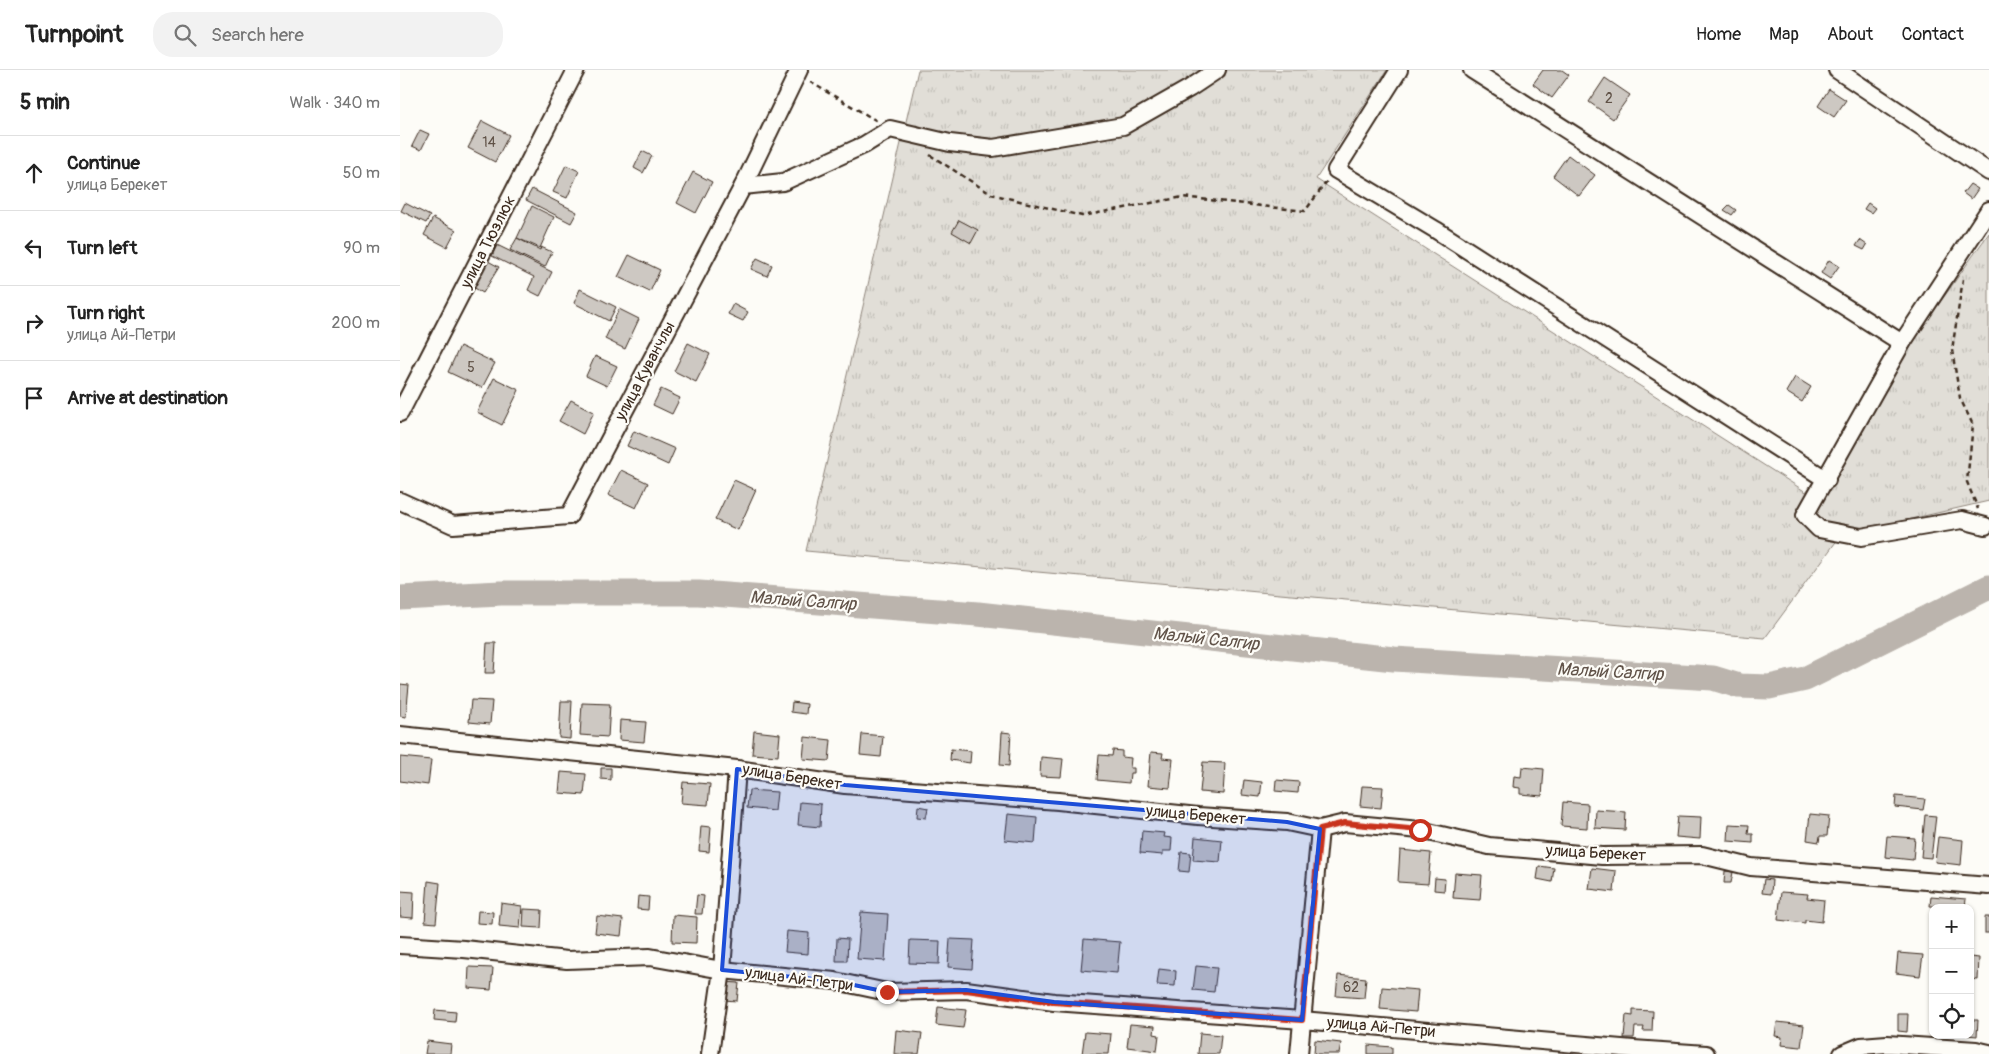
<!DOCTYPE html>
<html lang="en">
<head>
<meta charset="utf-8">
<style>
	:root { --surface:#fff; --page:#f2f2f2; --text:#222; --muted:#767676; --line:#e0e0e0 }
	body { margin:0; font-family:Pangolin,sans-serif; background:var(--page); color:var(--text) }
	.controls { position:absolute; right:15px; bottom:15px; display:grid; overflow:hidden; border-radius:10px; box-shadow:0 1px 4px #0004 }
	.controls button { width:45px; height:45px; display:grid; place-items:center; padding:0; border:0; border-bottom:1px solid var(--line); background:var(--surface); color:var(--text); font:25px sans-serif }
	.stop { position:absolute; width:15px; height:15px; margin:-11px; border:4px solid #c8321e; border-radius:50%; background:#fff }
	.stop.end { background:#c8321e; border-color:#fff; box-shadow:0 1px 5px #0008 }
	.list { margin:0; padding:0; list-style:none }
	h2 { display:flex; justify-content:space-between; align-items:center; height:65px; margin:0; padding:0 20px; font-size:21px }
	h2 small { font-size:16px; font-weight:400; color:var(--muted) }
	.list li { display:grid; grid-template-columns:32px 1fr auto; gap:15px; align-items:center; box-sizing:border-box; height:75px; padding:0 20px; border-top:1px solid var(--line) }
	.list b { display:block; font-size:19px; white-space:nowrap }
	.list p { margin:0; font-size:16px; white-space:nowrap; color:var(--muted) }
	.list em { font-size:16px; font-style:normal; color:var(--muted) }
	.icon { flex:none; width:28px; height:28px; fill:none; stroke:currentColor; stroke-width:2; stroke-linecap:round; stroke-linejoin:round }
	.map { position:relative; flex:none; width:1589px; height:984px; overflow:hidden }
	header { display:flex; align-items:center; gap:30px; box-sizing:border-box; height:70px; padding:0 25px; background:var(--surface); border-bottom:1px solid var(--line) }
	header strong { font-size:24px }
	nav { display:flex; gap:28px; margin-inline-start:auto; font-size:18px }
	.search { width:350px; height:45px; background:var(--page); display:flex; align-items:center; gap:12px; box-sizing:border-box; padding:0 18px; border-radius:20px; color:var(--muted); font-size:19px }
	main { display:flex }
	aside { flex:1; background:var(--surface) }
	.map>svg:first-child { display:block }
	.grass { fill:url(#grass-tufts); stroke:#8e847a }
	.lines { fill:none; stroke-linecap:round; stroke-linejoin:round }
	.river { stroke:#bbb4ad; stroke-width:25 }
	.building { fill:#cdc8c2; stroke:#3b2a1e }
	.minor-casing { stroke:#3b2a1e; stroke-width:20 }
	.path { stroke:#3b2a1e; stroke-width:2.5; stroke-dasharray:5 4; stroke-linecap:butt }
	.minor { stroke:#fdfcf7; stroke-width:16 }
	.route { stroke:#c8321e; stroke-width:6 }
	.marked { fill:#1d4ed8; fill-opacity:0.2; stroke:#1d4ed8; stroke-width:4; stroke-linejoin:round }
	.labels { text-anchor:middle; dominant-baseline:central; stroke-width:4.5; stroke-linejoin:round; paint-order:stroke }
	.number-label { font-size:14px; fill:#605247 }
	.street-label { font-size:16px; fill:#3b2a1e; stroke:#fdfcf7 }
	.water-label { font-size:18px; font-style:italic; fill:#615349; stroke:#fdfcf7 }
</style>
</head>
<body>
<header>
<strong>Turnpoint</strong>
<div class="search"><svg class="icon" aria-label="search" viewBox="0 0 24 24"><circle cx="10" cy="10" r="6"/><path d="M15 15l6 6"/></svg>Search here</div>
<nav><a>Home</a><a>Map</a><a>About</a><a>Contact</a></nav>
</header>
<main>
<aside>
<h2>5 min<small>Walk · 340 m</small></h2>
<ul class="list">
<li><svg class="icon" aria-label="ahead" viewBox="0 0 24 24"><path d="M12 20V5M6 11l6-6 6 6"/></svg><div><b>Continue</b><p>улица Берекет</p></div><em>50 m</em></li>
<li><svg class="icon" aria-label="left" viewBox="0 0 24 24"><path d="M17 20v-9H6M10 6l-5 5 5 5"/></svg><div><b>Turn left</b></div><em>90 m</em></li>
<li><svg class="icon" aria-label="right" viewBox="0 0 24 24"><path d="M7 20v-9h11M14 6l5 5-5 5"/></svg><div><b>Turn right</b><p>улица Ай-Петри</p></div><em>200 m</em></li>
<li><svg class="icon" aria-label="arrive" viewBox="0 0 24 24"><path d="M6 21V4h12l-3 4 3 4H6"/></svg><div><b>Arrive at destination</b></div></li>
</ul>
</aside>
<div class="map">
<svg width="1589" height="984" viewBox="0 0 1589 984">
	<defs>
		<pattern id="grass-tufts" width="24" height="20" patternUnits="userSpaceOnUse" patternTransform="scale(1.25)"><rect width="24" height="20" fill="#e1ded7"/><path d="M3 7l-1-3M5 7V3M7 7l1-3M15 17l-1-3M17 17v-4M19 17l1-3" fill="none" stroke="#c2bfb8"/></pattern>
	</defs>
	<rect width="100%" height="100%" fill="#fdfcf7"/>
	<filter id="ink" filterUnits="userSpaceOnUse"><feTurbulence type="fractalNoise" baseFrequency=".02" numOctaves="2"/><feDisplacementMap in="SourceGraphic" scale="10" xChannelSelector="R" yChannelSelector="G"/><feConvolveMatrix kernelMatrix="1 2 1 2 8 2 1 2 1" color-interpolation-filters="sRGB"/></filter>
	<g filter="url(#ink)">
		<path class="grass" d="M518 0H987L916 109 1406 422 1589 163V431L1441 465 1365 568 406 481Z"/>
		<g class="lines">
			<path class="river" d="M0 528 101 523H299L578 544 994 589 1313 608 1339 616 1369 617 1405 609 1589 517"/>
		</g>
		<g class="building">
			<path d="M1143 0H1162L1169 5 1152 28 1133 14Z"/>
			<path d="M1205 8 1230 25 1213 49 1189 32Z"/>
			<path d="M1429 19 1446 30 1434 47 1418 36Z"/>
			<path d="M82 51 109 65 95 92 68 78Z"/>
			<path d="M20 60 29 64 21 80 12 76Z"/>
			<path d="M242 81 252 86 243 103 234 98Z"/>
			<path d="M1168 85 1195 105 1179 126 1153 106Z"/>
			<path d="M166 95 179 101 167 128 153 122Z"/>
			<path d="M293 102 312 112 296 143 277 133Z"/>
			<path d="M1570 114 1578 119 1571 129 1563 123Z"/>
			<path d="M132 119 177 142 171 153 126 130Z"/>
			<path d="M5 133 30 146 26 153 1 141Z"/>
			<path d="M1468 133 1475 138 1471 143 1464 139Z"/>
			<path d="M1329 135 1336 140 1332 145 1324 140Z"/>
			<path d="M132 136 154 147 140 178 117 168Z"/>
			<path d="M33 148 56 160 47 177 24 165Z"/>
			<path d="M559 150 578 160 571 173 552 162Z"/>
			<path d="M117 168 140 180 141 177 152 182 145 197 110 180Z"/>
			<path d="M1460 170 1467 175 1464 180 1456 176Z"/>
			<path d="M97 175 152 202 140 226 128 220 134 207 92 186Z"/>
			<path d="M229 185 260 200 250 222 218 207Z"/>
			<path d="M357 188 372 195 367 206 351 199Z"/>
			<path d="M1429 190 1439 196 1430 209 1421 203Z"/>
			<path d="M88 191 99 197 83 223 73 217Z"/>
			<path d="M180 219 216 237 209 251 174 233Z"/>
			<path d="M333 234 348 242 343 251 328 244Z"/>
			<path d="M219 239 239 249 225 279 205 269Z"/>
			<path d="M288 273 310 284 296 312 274 301Z"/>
			<path d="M60 276 95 293 82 318 48 302Z"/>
			<path d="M195 286 217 296 207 316 186 306Z"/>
			<path d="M1395 307 1411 317 1402 332 1386 322Z"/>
			<path d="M94 308 119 320 102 355 77 342Z"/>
			<path d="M261 319 280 328 272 344 253 335Z"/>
			<path d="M171 330 194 342 183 364 159 351Z"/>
			<path d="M234 361 275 379 268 395 227 376Z"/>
			<path d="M221 400 248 413 236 438 208 425Z"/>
			<path d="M334 410 356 420 338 460 315 450Z"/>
			<path d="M87 573H96L94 603H85Z"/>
			<path d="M0 614 9 615 6 647 0 646Z"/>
			<path d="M71 630 92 631 90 654 69 652Z"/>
			<path d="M161 631H172L170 669 159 668Z"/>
			<path d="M392 632 407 634 406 644 391 642Z"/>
			<path d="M182 633 210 634 208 667 180 665Z"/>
			<path d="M220 650 246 652 244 672 219 670Z"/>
			<path d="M354 661 380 664 378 686 352 684Z"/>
			<path d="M602 662 611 663 609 696 600 695Z"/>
			<path d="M462 664 483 666 481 687 460 685Z"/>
			<path d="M405 667 431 670 429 691 403 689Z"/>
			<path d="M551 679 571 681 570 693 550 690Z"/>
			<path d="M713 680 722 681V687L731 688 730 698H734V703H730L729 713 697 710 699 685 712 686Z"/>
			<path d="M751 682 763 683 762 688 773 689 770 718 748 716Z"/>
			<path d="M0 687 31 690 28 715 0 711Z"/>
			<path d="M641 687 663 689 661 707 640 706Z"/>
			<path d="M803 692 825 693 823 724 800 722Z"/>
			<path d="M1122 697 1144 699 1142 726 1120 724V718L1113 717 1114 706 1121 707Z"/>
			<path d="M201 698H211V710L201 709Z"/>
			<path d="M161 702 186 704 184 725 159 723Z"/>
			<path d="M844 710 862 712 860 727 842 725Z"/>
			<path d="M876 710 899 712 898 723 875 721Z"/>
			<path d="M283 712 310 714 308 735 281 733Z"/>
			<path d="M962 716 983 717 981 738 960 736Z"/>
			<path d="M349 720 377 722 375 741 347 738Z"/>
			<path d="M1496 726 1525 729 1523 740 1495 737Z"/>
			<path d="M400 732 421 734 420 757 398 755Z"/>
			<path d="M1163 732 1188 734 1187 758 1161 756Z"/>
			<path d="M518 736 528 738 526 748 517 747Z"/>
			<path d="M1196 740 1226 742 1225 760 1195 758Z"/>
			<path d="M608 744 637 747 635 773 605 770Z"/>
			<path d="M1410 744 1429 746 1427 766H1420L1419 772 1407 770Z"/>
			<path d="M1525 745 1536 746 1531 788 1521 787Z"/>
			<path d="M1278 746 1301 747 1300 769 1276 767Z"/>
			<path d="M1329 754 1349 755 1348 764H1353V773L1328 771Z"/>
			<path d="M301 756 311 757 309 782 299 781Z"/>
			<path d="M742 761 765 763 764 767 772 768 771 781H763V785L740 783Z"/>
			<path d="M1487 766 1515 768 1513 790 1485 787Z"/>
			<path d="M795 767 822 770 820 792 793 790Z"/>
			<path d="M1538 767 1563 770 1561 795 1535 792Z"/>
			<path d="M1000 780 1031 783 1028 814 998 812Z"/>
			<path d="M781 782 791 783 789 802 779 801Z"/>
			<path d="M1139 796 1154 798 1152 812 1137 809Z"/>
			<path d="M1192 798 1216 801 1214 822 1189 819Z"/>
			<path d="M1325 801 1333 802 1331 813H1324Z"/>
			<path d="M1055 803 1082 805 1080 830 1053 828Z"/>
			<path d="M1035 808 1045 809 1044 821 1034 820Z"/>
			<path d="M1364 809 1372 810 1371 824 1362 823Z"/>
			<path d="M28 811 40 813 36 853 25 852Z"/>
			<path d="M0 821 14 822 13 848 0 847Z"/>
			<path d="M1381 822 1408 824 1407 828 1424 830 1422 852 1405 850V853L1378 850Z"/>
			<path d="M297 825 304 826 302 844H295Z"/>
			<path d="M238 826 249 827 248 840 237 839Z"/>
			<path d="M1531 826 1566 829 1565 838 1530 836Z"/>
			<path d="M101 833 122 836 120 858 99 856Z"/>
			<path d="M124 839 142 840 141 858 123 857Z"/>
			<path d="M78 841 93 842 92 854 77 853Z"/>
			<path d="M461 842 488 844 485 891 457 889Z"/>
			<path d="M273 845 297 847 296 873 272 872Z"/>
			<path d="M197 846 223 849 221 866 195 863Z"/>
			<rect x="1585" y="847" width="4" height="16"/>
			<path d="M387 861 409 863 408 884 385 882Z"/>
			<path d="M437 868 448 869 447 891H436Z"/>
			<path d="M550 869 574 870 572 899 548 897Z"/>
			<path d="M684 869 720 872 717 903 681 900Z"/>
			<path d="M510 870 540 871 539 894 509 893Z"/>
			<path d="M1498 883 1523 885 1520 906 1496 903Z"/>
			<path d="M1570 887 1579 888 1578 910 1570 909Z"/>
			<path d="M796 896 817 898 814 922 793 920Z"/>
			<path d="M69 897 93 898 91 920 68 918Z"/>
			<path d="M759 899 776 901 775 916 757 915Z"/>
			<path d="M938 905 966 908 964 928 936 926Z"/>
			<path d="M325 912 339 913 337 931 324 930Z"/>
			<path d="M982 917 1018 920 1016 942 980 939Z"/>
			<path d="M538 937 566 940 563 958 536 955Z"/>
			<path d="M35 940 56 942 55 952 34 950Z"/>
			<path d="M1233 940 1253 941 1252 961H1243L1244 957H1235L1234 968H1224L1226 945 1233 946Z"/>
			<path d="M1498 944H1508L1507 962 1498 961Z"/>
			<path d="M1570 950H1578L1577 966 1567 965H1570Z"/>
			<path d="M1377 952 1404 955 1401 977 1381 975 1382 967 1375 966Z"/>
			<path d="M730 954 755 956 754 964 759 965 757 981 727 977Z"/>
			<path d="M496 960 522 963 519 984H494Z"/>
			<path d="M685 962 711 964 709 984H682Z"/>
			<path d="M800 963 821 965 819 984H798Z"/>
			<path d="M915 970 941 973 939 984H914Z"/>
			<path d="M27 971 51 974 50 984H25Z"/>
			<path d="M968 975 992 977V984H968Z"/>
		</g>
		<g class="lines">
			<defs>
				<g id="minor">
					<path d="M999 0 936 100 1036 160 1427 410"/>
					<path d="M1072 0 1502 273"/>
					<path d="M1437 0 1589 102"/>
					<path d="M343 116 383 112 464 75 490 59 550 73 593 78 723 56 790 18 817 0"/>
					<path d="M0 343 176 0"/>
					<path d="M0 431 53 455 169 446 343 116 399 0"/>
					<path d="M1585 456 1562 450 1461 467 1419 459 1405 445 1502 273 1589 140"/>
					<path d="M0 665 337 699 445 715 658 731 798 746 887 752 920 759 945 753 1020 760 1089 776 1202 786 1302 785 1351 797 1589 816"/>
					<path d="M0 875 64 879 167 890 250 887 322 900 435 911 487 922 566 920 654 932 902 950 1233 979 1306 984"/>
					<path d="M310 984 322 900 337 699"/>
					<path d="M899 984 920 759"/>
					<path d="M1442 984 1461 976 1487 974 1576 980 1589 983"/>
				</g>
			</defs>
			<use href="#minor" class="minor-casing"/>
			<g class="path">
				<path d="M410 12 477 51"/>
				<path d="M530 85 591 124 682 146 783 127 905 141 927 111"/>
				<path d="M1563 209 1552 280 1560 328 1573 355 1567 412 1578 439"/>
			</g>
			<use href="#minor" class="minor"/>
		</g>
	</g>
	<g class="lines" filter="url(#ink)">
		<path class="route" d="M487 922 566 920 654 932 902 950 920 759 945 753 1020 760"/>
	</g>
	<path class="marked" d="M337 699 445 715 887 752 920 759 902 950 654 932 566 920 487 922 435 911 322 900Z"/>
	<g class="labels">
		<g class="number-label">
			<text x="1209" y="28">2</text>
			<text x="89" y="72">14</text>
			<text x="71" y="297">5</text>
			<text x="951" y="917">62</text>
		</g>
		<g class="street-label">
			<text transform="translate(88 172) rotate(-63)">улица Тюзлюк</text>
			<text transform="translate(245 301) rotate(-62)">улица Куванчлы</text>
			<text transform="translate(392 707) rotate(9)">улица Берекет</text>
			<text transform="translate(796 745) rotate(5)">улица Берекет</text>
			<text transform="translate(1196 783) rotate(3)">улица Берекет</text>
			<text transform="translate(399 909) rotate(7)">улица Ай-Петри</text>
			<text transform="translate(981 957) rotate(5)">улица Ай-Петри</text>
		</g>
		<g class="water-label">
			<text transform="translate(403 531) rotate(4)">Малый Салгир</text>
			<text transform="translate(806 569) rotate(6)">Малый Салгир</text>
			<text transform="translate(1210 602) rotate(3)">Малый Салгир</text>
		</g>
	</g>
</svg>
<div class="controls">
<button>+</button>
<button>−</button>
<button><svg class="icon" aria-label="locate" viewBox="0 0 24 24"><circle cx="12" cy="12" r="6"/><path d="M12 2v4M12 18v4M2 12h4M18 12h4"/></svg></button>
</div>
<div class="stop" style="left:1020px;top:760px"></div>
<div class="stop end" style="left:487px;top:922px"></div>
</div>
</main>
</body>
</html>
